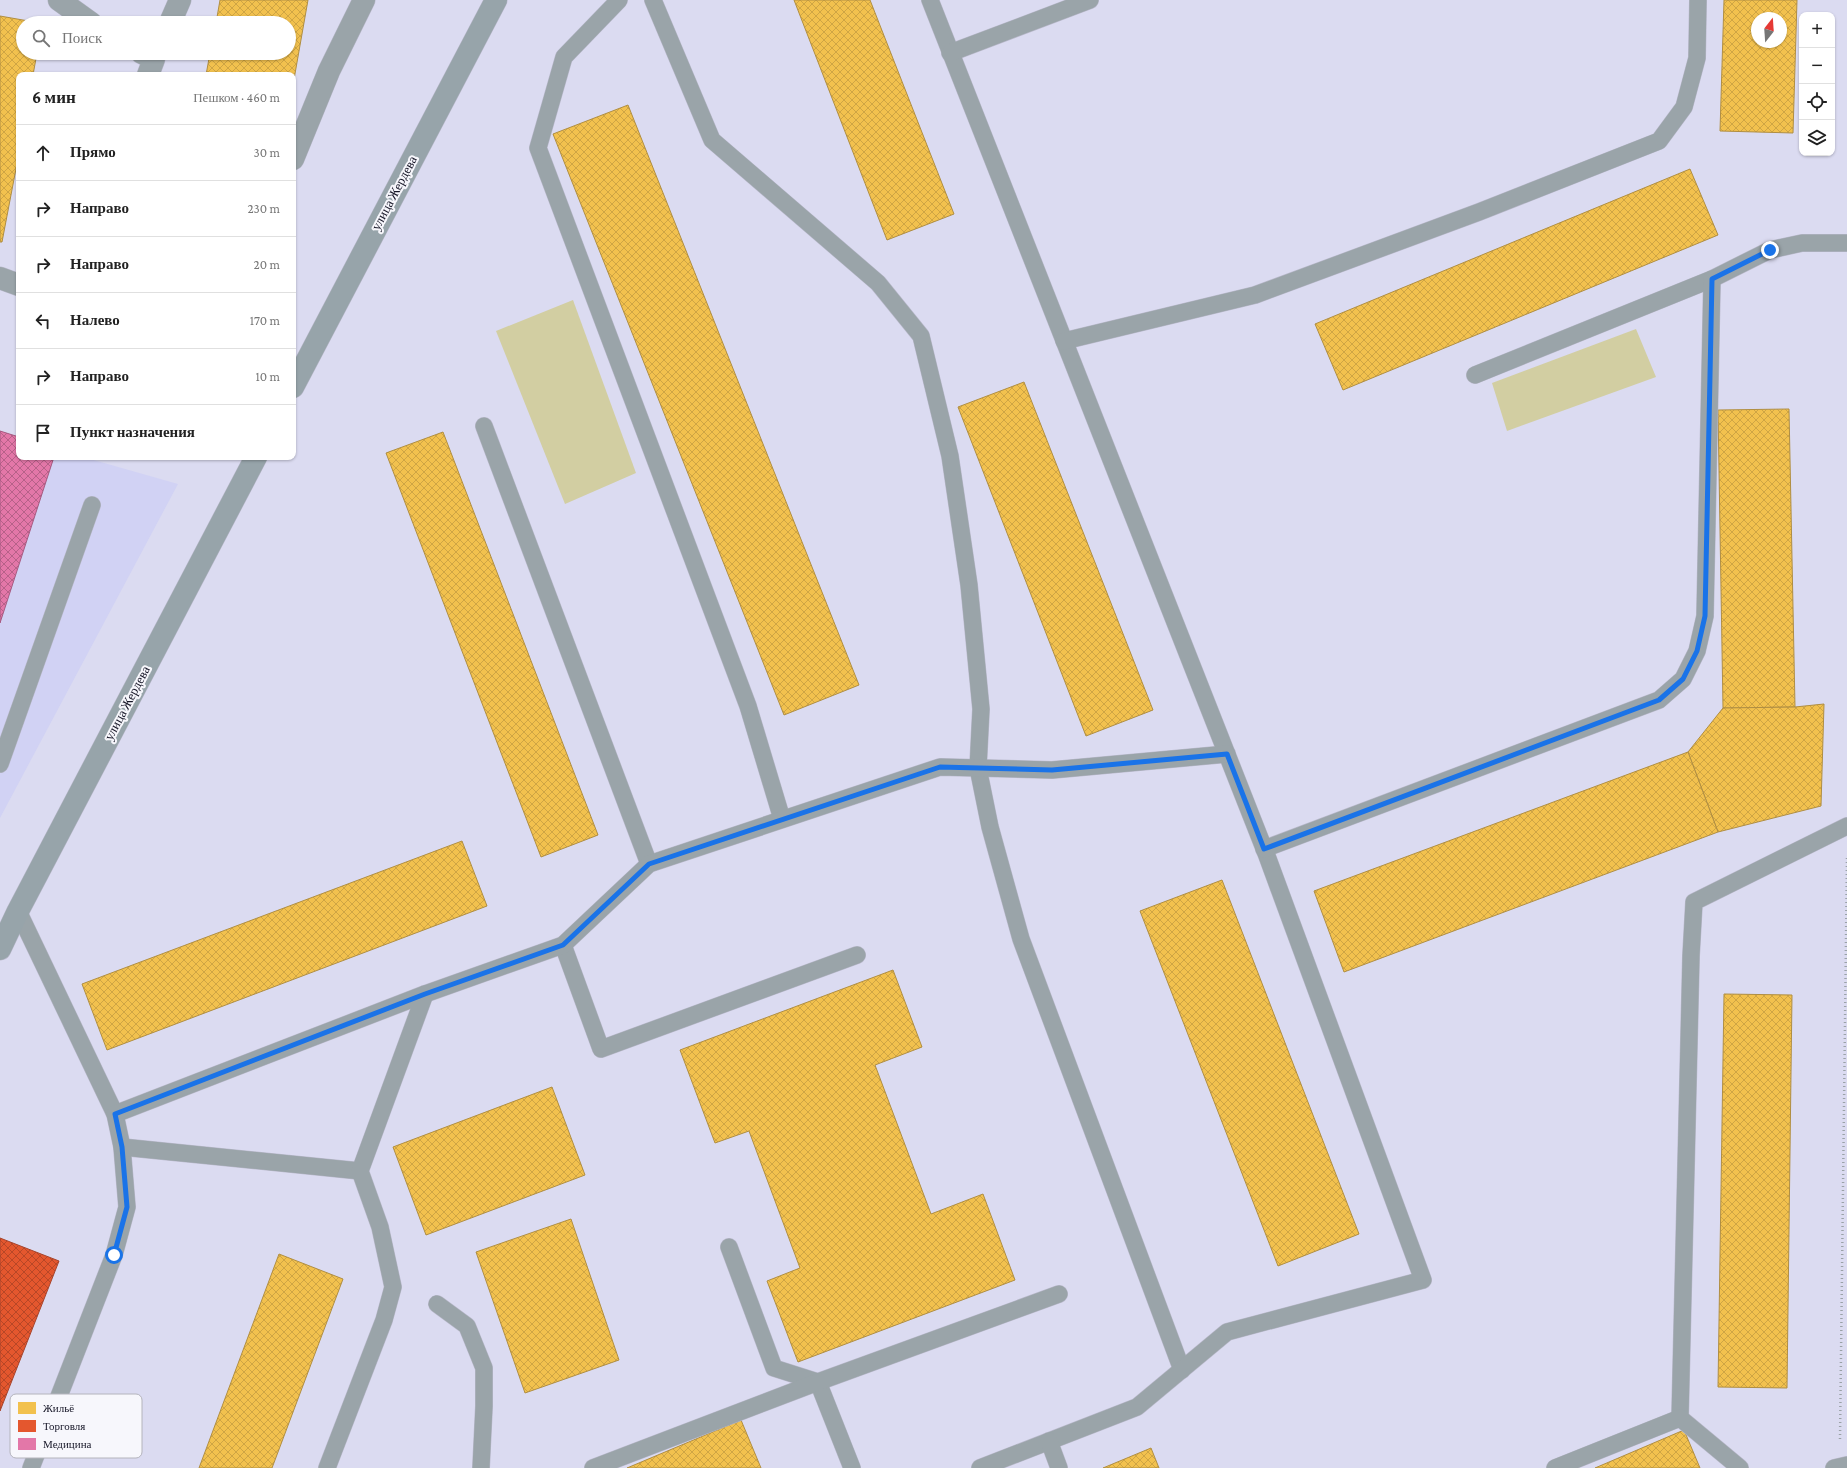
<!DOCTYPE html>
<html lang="ru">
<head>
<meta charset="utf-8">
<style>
	:root { --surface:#fff; --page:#f6f6f6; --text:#222; --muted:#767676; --line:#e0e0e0 }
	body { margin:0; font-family:"Crimson Pro",serif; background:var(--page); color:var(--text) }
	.controls { position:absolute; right:12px; top:12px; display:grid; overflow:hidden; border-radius:8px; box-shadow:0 1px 3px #0004 }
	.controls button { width:36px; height:36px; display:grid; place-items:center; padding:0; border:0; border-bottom:1px solid var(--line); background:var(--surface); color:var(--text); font:20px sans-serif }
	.compass { position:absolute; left:1751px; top:12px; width:36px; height:36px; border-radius:50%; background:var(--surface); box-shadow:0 1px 3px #0004; rotate:17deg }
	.stop { position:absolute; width:12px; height:12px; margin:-9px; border:3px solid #1a73e8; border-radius:50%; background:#fff }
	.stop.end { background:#1a73e8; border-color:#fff; box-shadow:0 1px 4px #0008 }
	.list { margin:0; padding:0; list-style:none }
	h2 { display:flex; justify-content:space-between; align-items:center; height:52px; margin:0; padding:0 16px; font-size:17px }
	h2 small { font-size:13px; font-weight:400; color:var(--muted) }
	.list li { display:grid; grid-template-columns:26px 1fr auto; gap:12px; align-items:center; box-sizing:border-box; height:56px; padding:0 16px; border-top:1px solid var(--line) }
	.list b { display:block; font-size:15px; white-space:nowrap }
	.list em { font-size:13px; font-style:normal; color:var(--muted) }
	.icon { flex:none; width:22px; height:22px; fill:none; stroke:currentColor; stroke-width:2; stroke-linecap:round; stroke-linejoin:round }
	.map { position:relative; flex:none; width:1847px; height:1468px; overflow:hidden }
	.search { position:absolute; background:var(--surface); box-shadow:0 1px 3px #0004; left:16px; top:16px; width:280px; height:44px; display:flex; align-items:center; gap:10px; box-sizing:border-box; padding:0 14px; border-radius:22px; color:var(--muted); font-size:15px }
	.panel { position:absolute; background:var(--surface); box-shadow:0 1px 3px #0004; left:16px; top:72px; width:280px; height:388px; border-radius:8px }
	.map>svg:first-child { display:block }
	.built { fill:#d1d2f4 }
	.green { fill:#d2cea2 }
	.homes { fill:url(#homes-cross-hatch); stroke:#b08e42; fill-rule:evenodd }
	.shops { fill:url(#shops-cross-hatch); stroke:#a6442c }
	.health { fill:url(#health-cross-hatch); stroke:#a65a81 }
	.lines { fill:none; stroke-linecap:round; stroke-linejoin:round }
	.lane-casing { stroke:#b9b9cb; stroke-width:18 }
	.street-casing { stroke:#b9b9cb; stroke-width:23 }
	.secondary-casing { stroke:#b9b9cb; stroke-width:23 }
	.path { stroke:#9aa2a7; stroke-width:2.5; stroke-dasharray:1 3; stroke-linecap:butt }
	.lane { stroke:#9aa4a9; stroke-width:17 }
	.street { stroke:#9aa4a9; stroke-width:22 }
	.secondary { stroke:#97a4aa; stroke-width:22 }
	.route { stroke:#1a73e8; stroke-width:5 }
	.labels { text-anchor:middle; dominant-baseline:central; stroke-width:4; stroke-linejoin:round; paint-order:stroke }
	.street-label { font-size:13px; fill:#161627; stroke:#f7f7fc }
	.key { fill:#f7f7fc; stroke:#b4b4bc; stroke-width:1 }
	.key-label { font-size:11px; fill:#161627 }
</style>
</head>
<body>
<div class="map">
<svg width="1847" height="1468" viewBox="0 0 1847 1468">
	<defs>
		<pattern id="homes-cross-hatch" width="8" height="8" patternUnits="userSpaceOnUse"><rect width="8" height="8" fill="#f2c14e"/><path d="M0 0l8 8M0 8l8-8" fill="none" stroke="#cfa544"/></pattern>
		<pattern id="shops-cross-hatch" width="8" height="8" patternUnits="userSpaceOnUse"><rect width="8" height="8" fill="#e4572e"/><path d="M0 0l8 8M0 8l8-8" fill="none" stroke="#b84727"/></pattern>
		<pattern id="health-cross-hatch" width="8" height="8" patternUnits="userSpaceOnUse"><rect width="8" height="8" fill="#e377a8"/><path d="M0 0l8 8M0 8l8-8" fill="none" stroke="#b76189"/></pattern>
	</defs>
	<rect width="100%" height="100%" fill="#dbdbf1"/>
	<path class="built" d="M54 457H83L178 484 0 818V623Z"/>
	<g class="green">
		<path d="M573 300 636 473 565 504 496 331Z"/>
		<path d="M1636 329 1656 377 1507 431 1492 383Z"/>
	</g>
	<g class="homes">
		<path d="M220 0H308L293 85V75H206L210 53H289V23H216Z"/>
		<path d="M794 0H870L954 214 887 240Z"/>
		<path d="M1724 0H1797L1793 133 1720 131ZM1757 18H1781V42H1757Z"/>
		<path d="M0 16 40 23H23V53H37L33 75H19V153L2 242H0Z"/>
		<path d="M628 105 859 685 784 715 553 134Z"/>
		<path d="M1690 169 1718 235 1343 390 1315 324Z"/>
		<path d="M1024 382 1153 710 1086 736 958 407Z"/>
		<path d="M1789 409 1795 707 1723 708 1718 410Z"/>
		<path d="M443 432 598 835 541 857 386 453Z"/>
		<path d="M1824 704 1821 806 1718 832 1688 752 1723 708 1795 707Z"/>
		<path d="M1688 752 1718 832 1344 972 1314 891Z"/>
		<path d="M462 841 487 906 107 1050 82 984Z"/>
		<path d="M1222 880 1359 1234 1278 1266 1140 911Z"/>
		<path d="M893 970 922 1047 875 1065 931 1214 983 1194 1015 1280 798 1362 767 1281 800 1268 749 1131 715 1143 680 1050Z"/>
		<path d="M1724 994 1792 995 1787 1388 1718 1387Z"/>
		<path d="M552 1087 585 1175 426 1235 393 1147Z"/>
		<path d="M571 1219 619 1360 525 1393 476 1252Z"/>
		<path d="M279 1254 343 1279 272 1468H199Z"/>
		<path d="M741 1420 761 1468H627Z"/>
		<path d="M1684 1430 1700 1468H1595Z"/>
		<path d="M1151 1448 1159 1468H1103Z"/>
	</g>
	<path class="shops" d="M0 1238 59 1261 0 1411Z"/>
	<path class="health" d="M0 431 19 437V457H54L0 623Z"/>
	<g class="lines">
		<defs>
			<g id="lane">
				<path d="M619 0 564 57 538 148 748 706 782 819"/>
				<path d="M653 0 712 140 878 283 921 336 950 456 969 585 981 709 978 768 990 827 1021 939 1182 1370"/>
				<path d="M930 0 1267 856 1423 1280 1227 1332 1137 1407 980 1468"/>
				<path d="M950 53 1090 0"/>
				<path d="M1064 341 1255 295 1479 212 1659 141 1684 107 1697 58 1698 0"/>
				<path d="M1475 375 1712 279 1770 250 1802 243H1847"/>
				<path d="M484 426 649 864"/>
				<path d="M0 764 92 505"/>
				<path d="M1264 849 1659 700 1683 679 1697 651 1705 616 1712 279"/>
				<path d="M18 911 115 1114 122 1147 127 1207 114 1255 31 1468"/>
				<path d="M563 945 601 1049 857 955"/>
				<path d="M115 1114 425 994 563 945 649 864 940 767 1052 770 1227 754"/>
				<path d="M122 1147 360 1171"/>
				<path d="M729 1247 774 1368 818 1382 852 1468"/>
				<path d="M437 1304 467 1326 484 1368V1406L481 1468"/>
				<path d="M1680 1418 1691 956 1694 902 1847 826"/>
				<path d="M1049 1441 1059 1468"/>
				<path d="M327 1468 384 1320 393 1287 380 1227 360 1171 425 994"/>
				<path d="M593 1468 818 1382 1059 1294"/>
				<path d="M1555 1468 1680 1418 1740 1468"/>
				<path d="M1834 1468 1847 1465"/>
			</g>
			<g id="street">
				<path d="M59 0 91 23"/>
				<path d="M170 23 180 0"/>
				<path d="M142 53 154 59 148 75"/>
				<path d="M293 159 329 71 364 0"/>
				<path d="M0 278 19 285"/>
			</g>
			<g id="secondary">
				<path d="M293 387 496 0"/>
				<path d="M0 949 18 911 256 457"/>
			</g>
		</defs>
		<use href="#lane" class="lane-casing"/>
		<use href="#street" class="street-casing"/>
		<use href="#secondary" class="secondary-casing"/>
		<path class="path" d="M1840 1439 1847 856"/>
		<use href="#lane" class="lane"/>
		<use href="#street" class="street"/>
		<use href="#secondary" class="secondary"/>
	</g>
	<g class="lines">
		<path class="route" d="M114 1255 127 1207 122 1147 115 1114 425 994 563 945 649 864 940 767 1052 770 1227 754 1264 849 1659 700 1683 679 1697 651 1705 616 1712 279 1770 250"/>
	</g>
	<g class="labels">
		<g class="street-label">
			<text transform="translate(394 193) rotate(-62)">улица Жердева</text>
			<text transform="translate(127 703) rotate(-62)">улица Жердева</text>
		</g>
	</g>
	<rect x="10" y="1394" width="132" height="64" rx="6" class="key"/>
	<rect x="18" y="1402" width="18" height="12" fill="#f2c14e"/>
	<rect x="18" y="1420" width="18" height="12" fill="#e4572e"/>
	<rect x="18" y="1438" width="18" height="12" fill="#e377a8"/>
	<g class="key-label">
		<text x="43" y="1412">Жильё</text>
		<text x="43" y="1430">Торговля</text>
		<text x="43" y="1448">Медицина</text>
	</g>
</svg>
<div class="controls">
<button>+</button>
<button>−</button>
<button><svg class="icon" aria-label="locate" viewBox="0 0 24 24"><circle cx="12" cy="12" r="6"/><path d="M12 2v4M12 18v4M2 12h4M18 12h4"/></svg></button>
<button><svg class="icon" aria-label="layers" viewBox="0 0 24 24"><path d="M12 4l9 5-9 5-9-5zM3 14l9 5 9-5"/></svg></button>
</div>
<svg class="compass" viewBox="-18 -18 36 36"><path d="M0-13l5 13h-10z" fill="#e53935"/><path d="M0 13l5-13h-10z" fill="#767676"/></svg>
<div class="stop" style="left:114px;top:1255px"></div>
<div class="stop end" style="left:1770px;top:250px"></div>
<div class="search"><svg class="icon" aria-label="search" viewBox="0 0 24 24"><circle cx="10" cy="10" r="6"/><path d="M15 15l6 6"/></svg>Поиск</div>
<section class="panel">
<h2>6 мин<small>Пешком · 460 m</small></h2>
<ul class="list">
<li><svg class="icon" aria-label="ahead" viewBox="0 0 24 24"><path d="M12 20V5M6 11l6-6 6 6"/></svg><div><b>Прямо</b></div><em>30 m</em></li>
<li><svg class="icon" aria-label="right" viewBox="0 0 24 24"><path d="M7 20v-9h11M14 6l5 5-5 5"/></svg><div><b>Направо</b></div><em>230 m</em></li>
<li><svg class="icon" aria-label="right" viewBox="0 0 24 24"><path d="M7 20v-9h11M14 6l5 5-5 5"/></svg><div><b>Направо</b></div><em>20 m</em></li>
<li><svg class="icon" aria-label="left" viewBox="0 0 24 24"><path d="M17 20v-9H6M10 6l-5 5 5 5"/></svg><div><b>Налево</b></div><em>170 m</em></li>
<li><svg class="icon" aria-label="right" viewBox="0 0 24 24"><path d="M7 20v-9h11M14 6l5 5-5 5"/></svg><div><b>Направо</b></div><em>10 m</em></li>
<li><svg class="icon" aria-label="arrive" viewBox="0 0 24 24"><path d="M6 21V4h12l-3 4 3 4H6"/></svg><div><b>Пункт назначения</b></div></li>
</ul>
</section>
</div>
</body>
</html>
